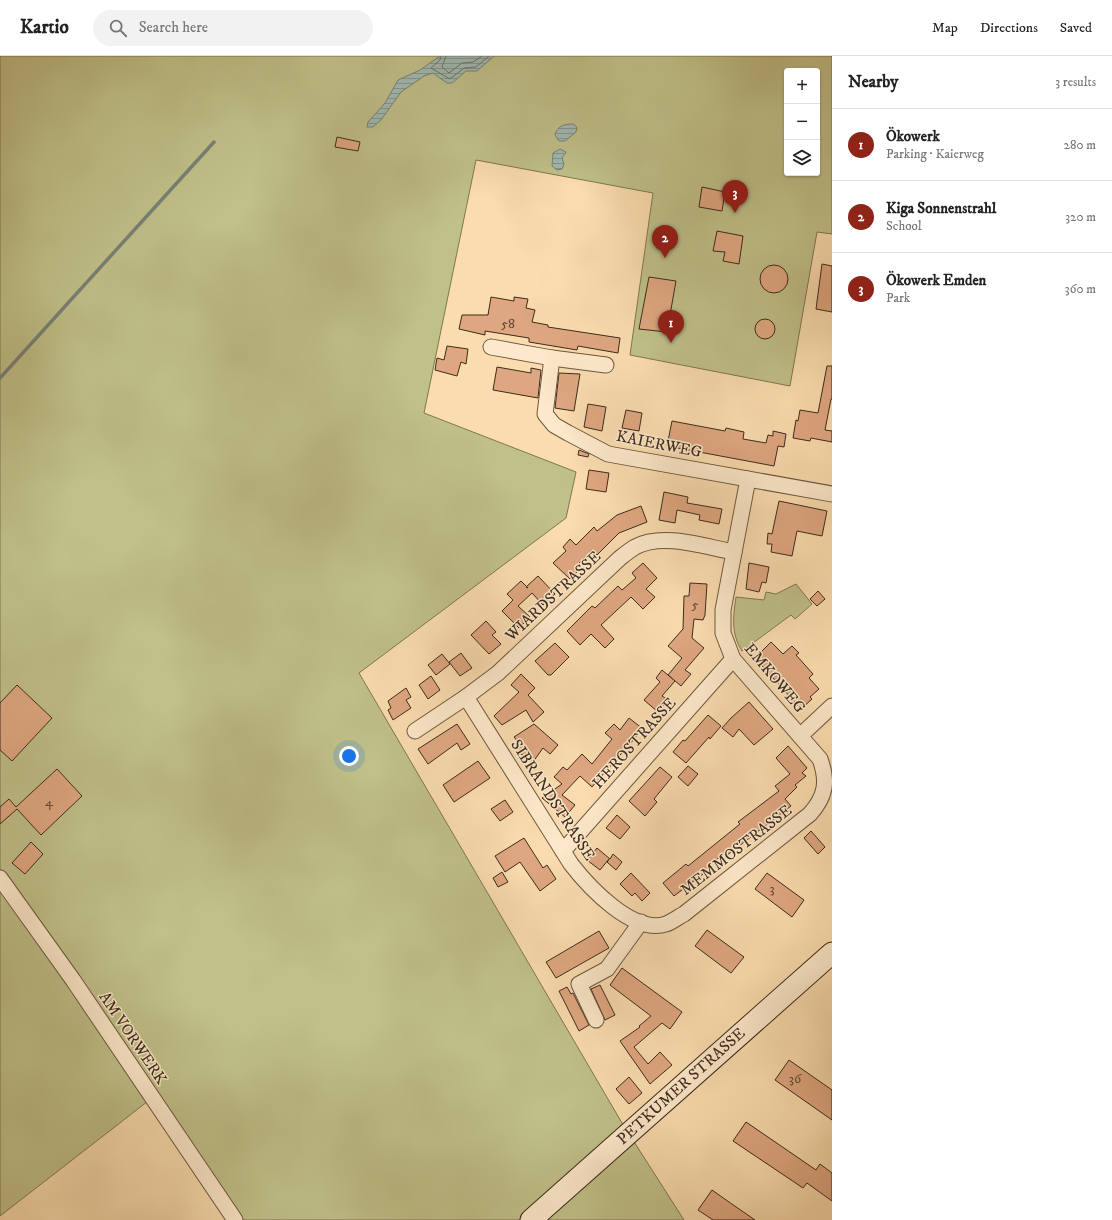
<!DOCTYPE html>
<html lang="en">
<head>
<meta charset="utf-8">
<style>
	:root { --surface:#fff; --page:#f2f2f2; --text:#222; --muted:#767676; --line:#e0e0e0; --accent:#8f2418 }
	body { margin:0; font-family:"IM FELL DW Pica",serif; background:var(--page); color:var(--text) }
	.controls { position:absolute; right:12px; top:12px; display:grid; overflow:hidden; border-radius:4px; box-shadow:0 1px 3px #0004 }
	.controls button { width:36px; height:36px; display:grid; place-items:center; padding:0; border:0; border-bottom:1px solid var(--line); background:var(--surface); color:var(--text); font:20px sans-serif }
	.you { position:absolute; left:349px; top:700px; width:14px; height:14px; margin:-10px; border:3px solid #fff; border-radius:50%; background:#1a73e8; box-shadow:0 0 0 6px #1a73e833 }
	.badge { display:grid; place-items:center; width:26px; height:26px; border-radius:50%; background:var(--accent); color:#fff; font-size:13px; font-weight:700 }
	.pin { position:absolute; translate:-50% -33px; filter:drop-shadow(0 1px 2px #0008) }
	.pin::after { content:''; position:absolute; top:21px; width:14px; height:12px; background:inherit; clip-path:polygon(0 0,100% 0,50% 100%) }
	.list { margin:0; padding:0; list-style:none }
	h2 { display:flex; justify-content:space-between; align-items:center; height:52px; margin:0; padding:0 16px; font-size:17px }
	h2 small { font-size:13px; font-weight:400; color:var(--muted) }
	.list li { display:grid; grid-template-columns:26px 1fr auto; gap:12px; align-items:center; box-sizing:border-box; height:72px; padding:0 16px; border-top:1px solid var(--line) }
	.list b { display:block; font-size:15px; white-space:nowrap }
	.list p { margin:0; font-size:13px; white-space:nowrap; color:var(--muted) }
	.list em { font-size:13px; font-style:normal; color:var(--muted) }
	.icon { flex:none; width:22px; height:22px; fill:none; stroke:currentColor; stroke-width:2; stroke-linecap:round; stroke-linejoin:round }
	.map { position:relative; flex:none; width:832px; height:1164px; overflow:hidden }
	header { display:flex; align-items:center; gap:24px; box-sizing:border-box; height:56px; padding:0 20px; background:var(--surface); border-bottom:1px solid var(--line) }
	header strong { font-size:19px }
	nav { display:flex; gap:22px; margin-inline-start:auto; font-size:14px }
	.search { width:280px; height:36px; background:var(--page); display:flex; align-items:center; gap:10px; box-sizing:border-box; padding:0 14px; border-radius:22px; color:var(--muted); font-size:15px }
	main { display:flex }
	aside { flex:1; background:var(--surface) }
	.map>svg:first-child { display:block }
	.green { fill:#c0c089; stroke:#7e7653; fill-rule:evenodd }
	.water { fill:url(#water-rules); stroke:#788177 }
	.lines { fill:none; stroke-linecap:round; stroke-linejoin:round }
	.shore { stroke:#6e7268; stroke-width:1 }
	.stream { stroke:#788177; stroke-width:3.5 }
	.building { fill:#dfa781; stroke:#3c2b1d }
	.street-casing { stroke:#6c5741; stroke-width:17 }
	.secondary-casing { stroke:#3c2b1d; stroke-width:23 }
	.street { stroke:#fce8ca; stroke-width:15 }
	.secondary { stroke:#fce8ca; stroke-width:21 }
	.labels { text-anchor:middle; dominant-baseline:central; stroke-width:3; stroke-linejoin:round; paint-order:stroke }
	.number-label { font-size:14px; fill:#654a36 }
	.street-label { font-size:16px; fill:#3c2b1d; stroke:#fce8ca }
</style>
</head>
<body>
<header>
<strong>Kartio</strong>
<div class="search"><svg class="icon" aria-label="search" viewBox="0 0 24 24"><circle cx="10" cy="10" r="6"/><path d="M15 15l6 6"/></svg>Search here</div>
<nav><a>Map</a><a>Directions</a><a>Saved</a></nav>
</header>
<main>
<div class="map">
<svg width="832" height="1164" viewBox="0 0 832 1164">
	<defs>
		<pattern id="water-rules" width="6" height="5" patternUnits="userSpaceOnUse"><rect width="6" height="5" fill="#a0bab3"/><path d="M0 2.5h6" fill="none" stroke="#849791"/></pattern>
	</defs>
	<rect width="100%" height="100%" fill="#fadcae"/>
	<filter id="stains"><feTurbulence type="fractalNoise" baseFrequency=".005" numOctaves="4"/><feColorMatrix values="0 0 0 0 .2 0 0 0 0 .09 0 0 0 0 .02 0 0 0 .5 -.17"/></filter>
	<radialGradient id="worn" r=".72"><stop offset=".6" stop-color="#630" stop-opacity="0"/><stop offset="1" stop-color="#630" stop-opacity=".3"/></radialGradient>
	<g class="green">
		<path d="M0 0H832V178L817 176 790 330 630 299 653 137 476 104 424 357 576 416 566 462 359 617 622 1067 684 1164H235L152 1042 0 1160ZM787 15H817V117H787Z"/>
		<path d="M796 528 812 548 795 563 791 559 742 595C731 578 733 561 736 541L764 544 766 536 776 538Z"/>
	</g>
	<g class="water">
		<path d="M440 0H494L477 15H466L452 27H447L433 17 424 20 401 36 381 64 373 71H367L368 66 385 47 398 24 420 14Z"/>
		<path d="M573 68 577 71 576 76 565 85H559L555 79C557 70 564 68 573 68Z"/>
		<path d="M560 93 566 96 562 102 564 108 562 113 557 114 552 110 553 97Z"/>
	</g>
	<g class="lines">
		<g class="shore">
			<path d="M441 0 440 4 431 12 450 23 464 12 476 11 489 0"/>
			<path d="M446 0 442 11 449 17 462 7 473 6 482 0"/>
		</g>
		<path class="stream" d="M0 322 214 86"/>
	</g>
	<g class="building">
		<path d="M337 81 360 86 358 95 335 91Z"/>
		<path d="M702 131 725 136 722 155 699 151Z"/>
		<path d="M717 175 743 180 739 208 723 205 725 196 713 195Z"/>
		<path d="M822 208 832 210V256L816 253Z"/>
		<circle cx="774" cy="223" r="14"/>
		<path d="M649 221 676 225 667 276 639 273Z"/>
		<path d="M491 241 514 245V241L528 243 526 252 535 254 532 266 548 269V271L620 282 618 297 578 290 577 294 529 286V282L485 275V279L459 273 462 259H488Z"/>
		<circle cx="765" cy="273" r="10"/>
		<path d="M447 290 468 293 466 308 461 306 457 320 435 314 437 302 444 304Z"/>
		<path d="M827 310H832V343H831L825 374 832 375V386L811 382 810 385 793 382 796 364 798 365 800 354 818 357Z"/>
		<path d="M497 311 531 317V312L541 314 538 342 493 334Z"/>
		<path d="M559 317 580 318 574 355 555 352Z"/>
		<path d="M588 348 606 351 602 375 584 371Z"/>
		<path d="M626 354 642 357 639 375 622 372Z"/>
		<path d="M672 365 725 375 726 372 744 376 743 383 766 387 768 379 773 380V375L786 378 784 391 778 390 774 410 667 390Z"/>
		<path d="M579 394 589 398 588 401 578 399Z"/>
		<path d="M589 414 609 417 606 436 586 433Z"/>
		<path d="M664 436 688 441 687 447 722 453 719 468 699 464 700 459 677 454 675 467 659 464Z"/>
		<path d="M779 445 827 455 822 480 797 475 792 500 771 496 772 488H767L768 477 772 478Z"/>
		<path d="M641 450 647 466 619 477 597 499 592 494 577 509 581 512 570 523 553 507 566 495 563 491 570 483 576 489 594 471 597 475 617 459Z"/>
		<path d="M643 507 657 522 646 533 655 541 643 553 631 541 601 569 614 583 605 592 591 578 580 589 567 575 592 550 595 552 618 530 622 534 636 522 632 517Z"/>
		<path d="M749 507 769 511 766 527 762 526 759 536 746 533Z"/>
		<path d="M538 520 555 538 543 549 532 537 518 550 530 561 519 572 502 555 513 544 507 538 521 525 528 532 526 531Z"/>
		<path d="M690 527 707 528 705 559 703 564 694 563 692 582 704 592 685 614 691 618 681 630 668 619 682 602 668 590 683 573 684 540H689Z"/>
		<path d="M818 535 825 543 817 550 810 543Z"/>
		<path d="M486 565 496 576 492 579 501 588 489 598 471 579Z"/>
		<path d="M771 586 783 598 792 590 799 597 796 599 813 618 809 622 819 633 810 641 812 643 801 653 755 602Z"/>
		<path d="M555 587 569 601 551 619H548L535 605Z"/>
		<path d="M461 597 472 612 460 620 449 606Z"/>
		<path d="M442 598 450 608 436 619 428 609Z"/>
		<path d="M662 614 675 625 662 640 668 644 658 656 644 644 660 626 656 622Z"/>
		<path d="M521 618 535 632 528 639 544 656 533 666 526 654 502 669 494 660 519 636 511 629Z"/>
		<path d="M431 620 440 634 428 643 419 629Z"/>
		<path d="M17 629 52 662 12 705 0 694V647Z"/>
		<path d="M406 632 411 641 406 644 411 652 393 664 388 654 391 652 388 645Z"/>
		<path d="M749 646 773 673 754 689 739 673 733 681 722 672 731 662Z"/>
		<path d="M708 659 721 670 710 683 709 681 686 707 673 696 683 684 685 685Z"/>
		<path d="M629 662 643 673 592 731 580 720 562 739 575 749 565 761 542 742 562 728 554 721 563 711 567 714 582 698 592 708 612 683 605 677 614 668 620 674Z"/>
		<path d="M457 668 470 688 461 694 457 687 428 708 418 693Z"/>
		<path d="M534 668 558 689 550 698 543 692 533 706 515 694 520 688 514 681Z"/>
		<path d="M788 690 807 712 802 717 806 720 795 729 797 731 785 743 791 750 726 800 724 798 709 809 711 812 674 840 663 827 686 808 688 810 740 768 738 766 779 735 775 730 790 718 776 702Z"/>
		<path d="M478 705 490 722 454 746 443 729Z"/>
		<path d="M688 710 698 718 688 730 678 721Z"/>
		<path d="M660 711 672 721 654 743 657 746 645 760 629 745Z"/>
		<path d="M57 713 82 740 41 779 17 753 0 768V751L9 743 16 751Z"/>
		<path d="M505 744 513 756 500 765 491 753Z"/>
		<path d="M617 759 630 771 620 783 606 772Z"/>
		<path d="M811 775 825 791 818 798 804 782Z"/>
		<path d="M524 782 543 812 547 809 556 823 540 835 520 806 505 816 495 800Z"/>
		<path d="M31 786 43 798 25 818 12 807Z"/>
		<path d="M597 792 610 803 613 798 622 806 616 814 607 806 609 803 600 814 587 804Z"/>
		<path d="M502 816 508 826 498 831 493 822Z"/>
		<path d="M631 817 650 837 642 845 635 837 632 840 620 828Z"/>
		<path d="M767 817 804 844 792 861 755 833Z"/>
		<path d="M707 874 744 901 731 917 695 890Z"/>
		<path d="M599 875 609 892 556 922 546 906Z"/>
		<path d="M622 912 682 956 670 973 662 967 634 991 648 1008 660 996 672 1009 650 1028 620 985 640 971 639 970 651 960 610 929Z"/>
		<path d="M600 929 615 959 605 964 591 933Z"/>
		<path d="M567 931 571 938 573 937 589 969 579 975 559 935Z"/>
		<path d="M789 1004 832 1034V1064L775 1024Z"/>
		<path d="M629 1021 642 1037 629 1048 616 1033Z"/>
		<path d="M746 1066 816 1114 820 1108 832 1117V1145L807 1127 803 1132 733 1085Z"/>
		<path d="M712 1134 729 1146 755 1164H713L698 1154Z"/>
	</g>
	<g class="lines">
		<defs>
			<g id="street">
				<path d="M491 291 552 302 545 358 554 369 568 377 608 398 832 438"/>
				<path d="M552 302 606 309"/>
				<path d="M466 641 571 808C588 830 633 879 666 868 672 866 678 861 684 858L810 758C826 740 828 725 820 703L733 603 723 577V554L748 423"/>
				<path d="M415 675 466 641 498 617 620 502C625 498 630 494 635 491 663 476 705 491 734 496"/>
				<path d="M800 680 832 650"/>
				<path d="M563 795 733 603"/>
				<path d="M0 822 73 924 235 1164"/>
				<path d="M596 964 579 928 607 913 641 866"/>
			</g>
			<path id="secondary" d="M531 1164 832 897"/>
		</defs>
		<use href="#street" class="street-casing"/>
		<use href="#secondary" class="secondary-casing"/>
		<use href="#street" class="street"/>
		<use href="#secondary" class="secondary"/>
	</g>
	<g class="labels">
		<g class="number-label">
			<text x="508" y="268">58</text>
			<text x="695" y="549">5</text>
			<text x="49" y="746">4</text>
			<text x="772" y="833">3</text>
			<text x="795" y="1023">36</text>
		</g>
		<g class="street-label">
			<text transform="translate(659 388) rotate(11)">KAIERWEG</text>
			<text transform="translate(553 540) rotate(-43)">WIARDSTRASSE</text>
			<text transform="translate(775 622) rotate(50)">EMKOWEG</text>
			<text transform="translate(634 687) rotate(-48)">HEROSTRASSE</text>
			<text transform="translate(553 744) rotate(57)">SIBRANDSTRASSE</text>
			<text transform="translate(736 794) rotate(-38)">MEMMOSTRASSE</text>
			<text transform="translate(133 982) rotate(56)">AM VORWERK</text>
			<text transform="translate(681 1030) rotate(-42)">PETKUMER STRASSE</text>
		</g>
	</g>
	<rect width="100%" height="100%" filter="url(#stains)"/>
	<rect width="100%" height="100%" fill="url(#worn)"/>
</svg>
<div class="controls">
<button>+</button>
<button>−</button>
<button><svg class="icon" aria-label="layers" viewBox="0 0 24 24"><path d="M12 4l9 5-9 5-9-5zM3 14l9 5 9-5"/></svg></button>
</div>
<div class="you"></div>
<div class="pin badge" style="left:671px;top:287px">1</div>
<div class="pin badge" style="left:665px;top:202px">2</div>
<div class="pin badge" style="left:735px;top:157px">3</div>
</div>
<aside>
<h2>Nearby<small>3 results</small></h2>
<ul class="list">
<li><span class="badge">1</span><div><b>Ökowerk</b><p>Parking · Kaierweg</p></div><em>280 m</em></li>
<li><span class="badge">2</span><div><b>Kiga Sonnenstrahl</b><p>School</p></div><em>320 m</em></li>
<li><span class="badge">3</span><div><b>Ökowerk Emden</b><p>Park</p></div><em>360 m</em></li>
</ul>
</aside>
</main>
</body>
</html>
